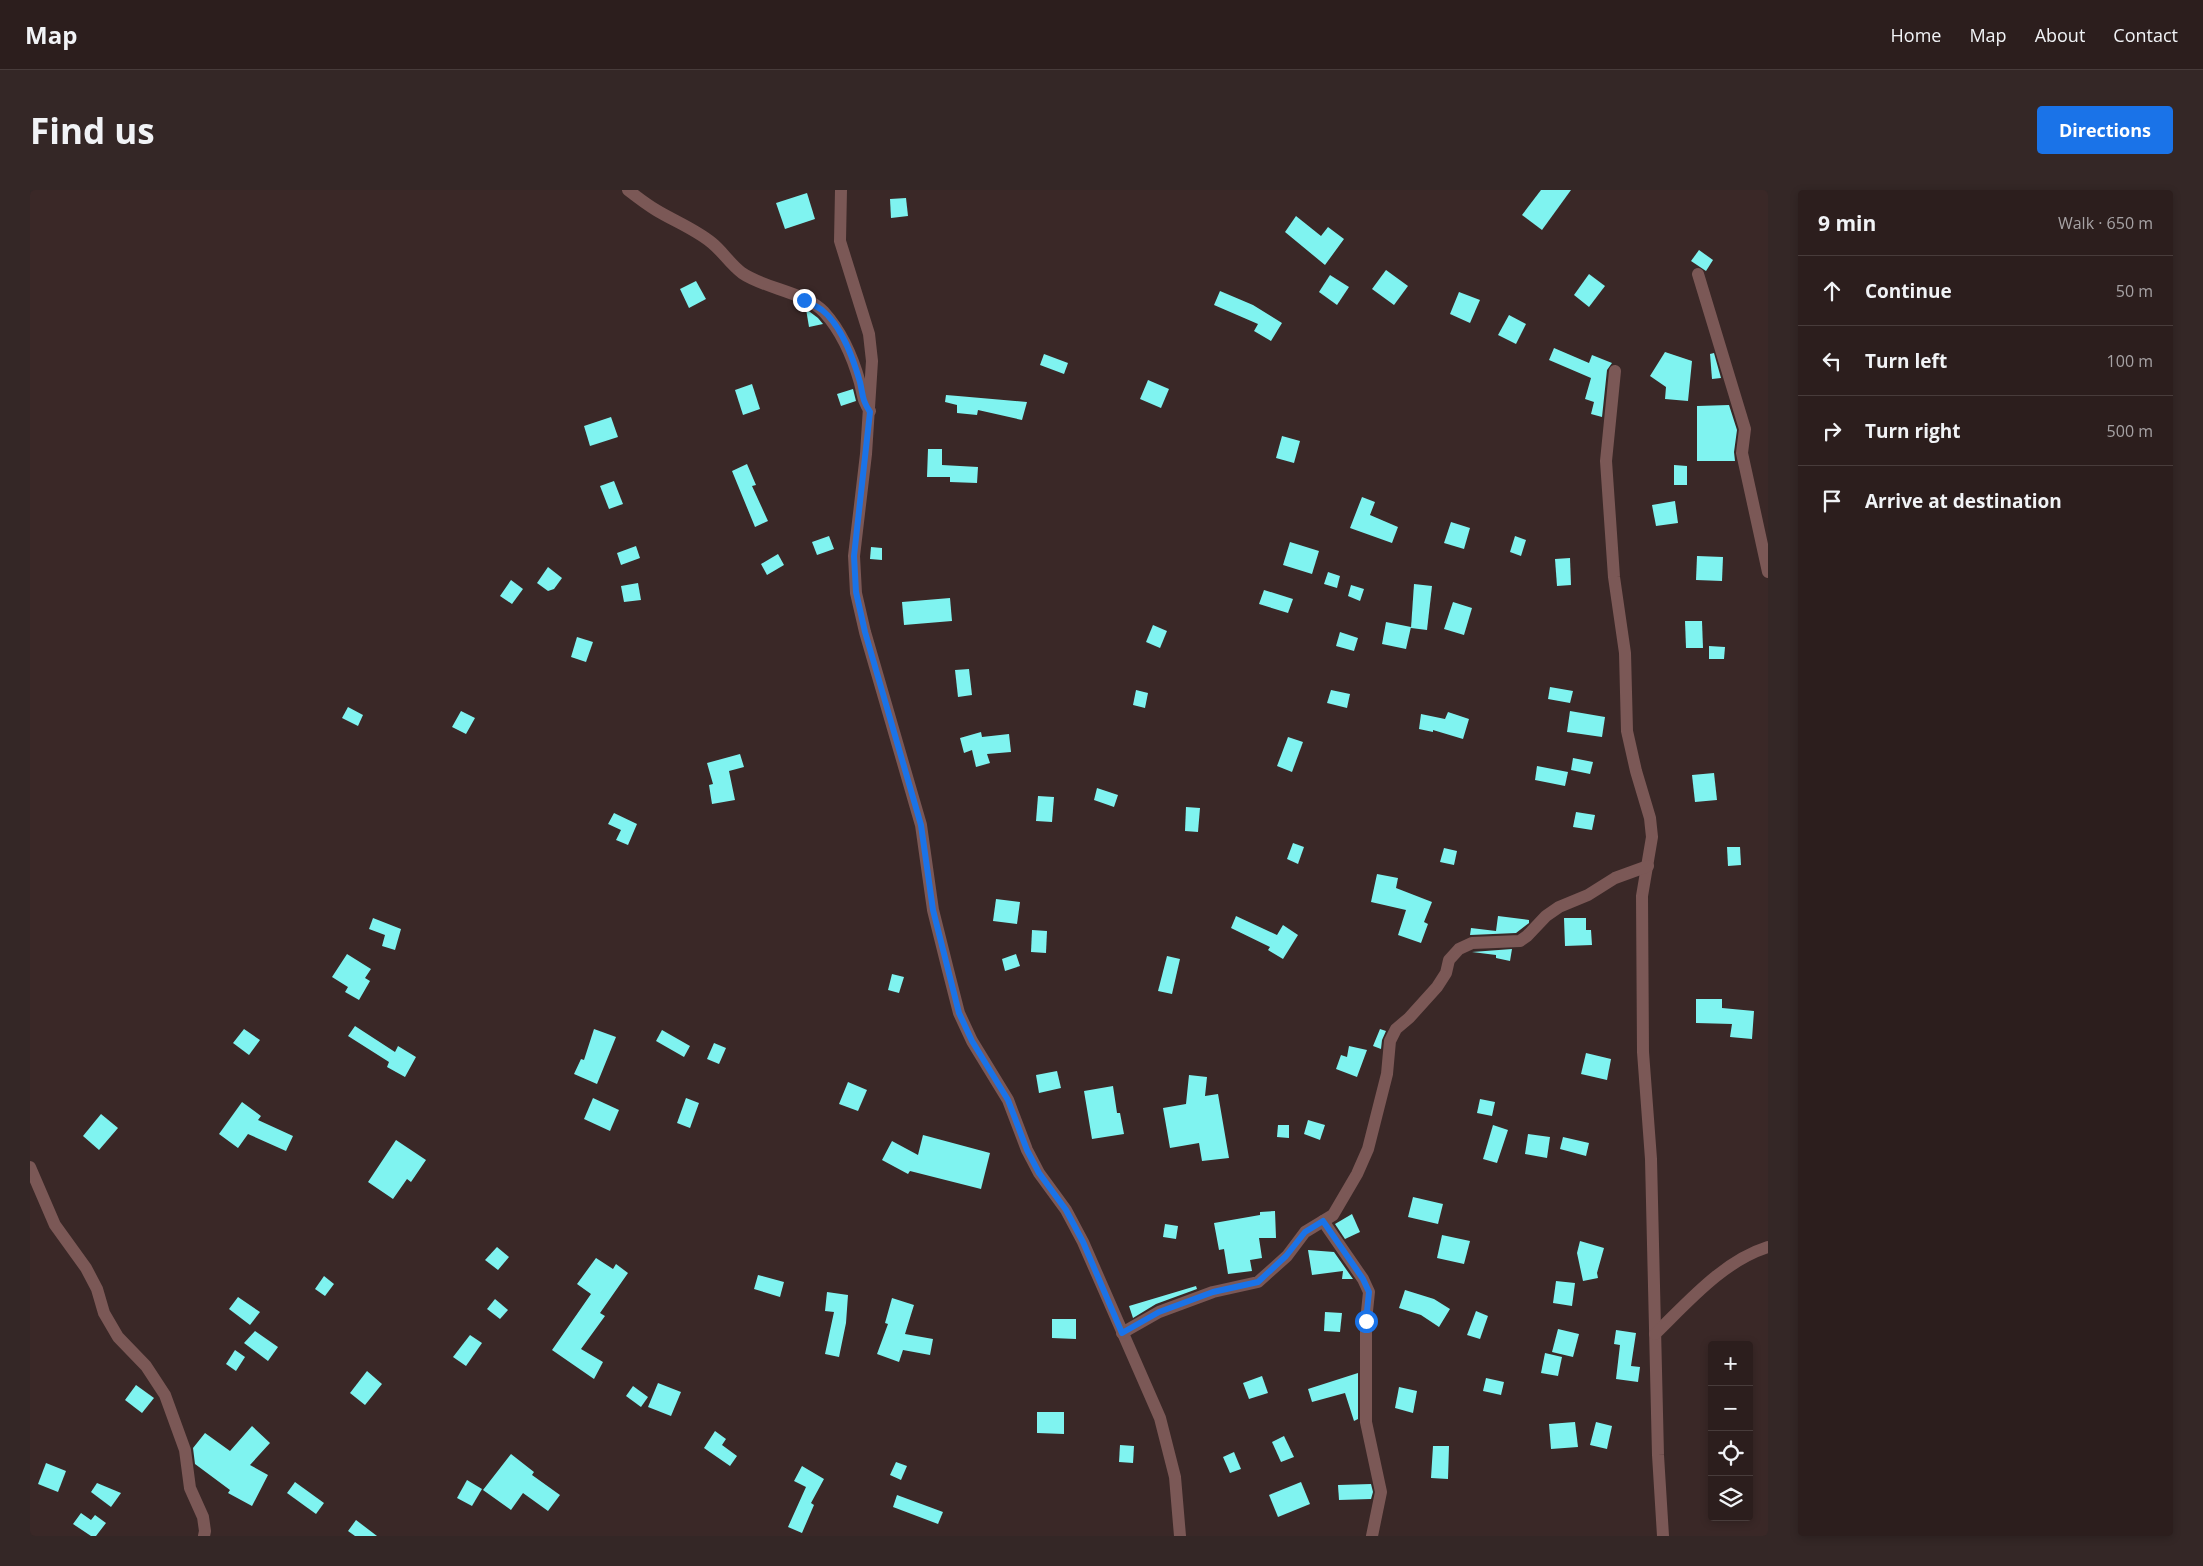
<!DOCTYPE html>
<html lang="en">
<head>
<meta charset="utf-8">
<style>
	:root { --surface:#2c1e1d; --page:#342726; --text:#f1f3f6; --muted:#a6a2a4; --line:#483c3b; --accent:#1a73e8 }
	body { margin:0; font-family:"Open Sans",sans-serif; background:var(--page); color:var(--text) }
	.controls { position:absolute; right:15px; bottom:15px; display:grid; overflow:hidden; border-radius:5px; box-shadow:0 2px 8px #0003 }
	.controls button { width:45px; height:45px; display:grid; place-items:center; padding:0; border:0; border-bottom:1px solid var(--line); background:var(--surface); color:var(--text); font:25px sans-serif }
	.stop { position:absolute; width:15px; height:15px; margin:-11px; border:4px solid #1a73e8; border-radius:50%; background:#fff }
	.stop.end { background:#1a73e8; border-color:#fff; box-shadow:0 1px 5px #0008 }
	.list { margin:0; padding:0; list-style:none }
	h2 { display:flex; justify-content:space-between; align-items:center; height:65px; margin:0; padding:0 20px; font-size:21px }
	h2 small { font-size:16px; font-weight:400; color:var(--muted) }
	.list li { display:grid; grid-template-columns:32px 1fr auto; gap:15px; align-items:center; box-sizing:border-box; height:70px; padding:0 20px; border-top:1px solid var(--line) }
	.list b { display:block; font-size:19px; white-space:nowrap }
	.list em { font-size:16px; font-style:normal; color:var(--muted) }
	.icon { flex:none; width:28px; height:28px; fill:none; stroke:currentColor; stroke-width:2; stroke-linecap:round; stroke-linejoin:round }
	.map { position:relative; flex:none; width:1738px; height:1346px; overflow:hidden; border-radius:5px }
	header { display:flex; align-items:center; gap:30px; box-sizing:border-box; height:70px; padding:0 25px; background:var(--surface); border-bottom:1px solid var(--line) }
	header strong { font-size:24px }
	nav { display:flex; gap:28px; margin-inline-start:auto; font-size:18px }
	.intro { display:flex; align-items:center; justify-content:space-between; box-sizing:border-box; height:120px; padding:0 30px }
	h1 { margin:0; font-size:35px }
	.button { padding:12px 22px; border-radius:5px; background:var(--accent); color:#fff; font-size:18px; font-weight:700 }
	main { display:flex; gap:30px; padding:0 30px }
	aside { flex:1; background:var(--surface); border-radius:5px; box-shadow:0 2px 8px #0003 }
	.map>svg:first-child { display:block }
	.building { fill:#7ff3f0 }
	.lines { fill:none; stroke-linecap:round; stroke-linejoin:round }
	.street { stroke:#7b5856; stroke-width:12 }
	.route { stroke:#1a73e8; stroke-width:6 }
</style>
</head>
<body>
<header>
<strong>Map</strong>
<nav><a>Home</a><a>Map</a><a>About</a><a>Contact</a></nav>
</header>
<div class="intro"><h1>Find us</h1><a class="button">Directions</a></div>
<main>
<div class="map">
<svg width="1738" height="1346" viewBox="0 0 1738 1346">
	<rect width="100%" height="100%" fill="#3a2827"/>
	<g class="building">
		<path d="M1511 0H1541L1512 40 1492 25Z"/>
		<path d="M777 3 785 29 755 39 746 13Z"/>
		<path d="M876 8 878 26 861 28 860 9Z"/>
		<path d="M1266 26 1291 46 1298 37 1314 49 1295 75 1255 42Z"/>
		<path d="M1669 60 1683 70 1676 81 1661 71Z"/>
		<path d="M1356 80 1378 96 1364 115 1342 99Z"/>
		<path d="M1559 84 1575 96 1559 117 1544 105Z"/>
		<path d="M1300 85 1319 97 1307 115 1289 102Z"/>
		<path d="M666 91 676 109 659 118 650 99Z"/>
		<path d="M1190 101 1223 115 1252 133 1241 151 1224 141 1228 134 1184 115Z"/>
		<path d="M1429 102 1450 110 1440 133 1420 124Z"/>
		<path d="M776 119 788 128 793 134 779 137Z"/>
		<path d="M1479 125 1496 134 1486 154 1468 145Z"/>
		<path d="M1524 158 1559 173 1562 165 1582 173 1577 180 1572 227 1561 224 1564 212 1555 209 1561 188 1519 170Z"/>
		<path d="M1635 162 1662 171 1658 211 1635 209 1636 197 1620 186Z"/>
		<path d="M1684 163 1691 188 1682 189 1680 164Z"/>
		<path d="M1014 164 1038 173 1034 184 1010 175Z"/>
		<path d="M1118 190 1139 199 1131 218 1110 209Z"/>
		<path d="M722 194 730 219 713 225 705 200Z"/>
		<path d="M823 199 826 211 811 216 807 204Z"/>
		<path d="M916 205 928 206 997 212 992 230 948 220 947 225 927 223V215L915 212Z"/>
		<path d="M1699 215 1707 240 1704 262 1705 271H1667V216Z"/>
		<path d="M581 227 588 247 560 256 554 236Z"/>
		<path d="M1252 246 1270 251 1264 273 1246 268Z"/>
		<path d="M898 259H912V275L948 277 947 293 920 292V287H897Z"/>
		<path d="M717 274 726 295 722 296 738 331 725 337 702 281Z"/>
		<path d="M1644 275 1657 276V295H1644Z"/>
		<path d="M584 291 593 314 579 319 570 296Z"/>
		<path d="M1332 307 1345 312 1340 325 1368 337 1362 353 1320 338Z"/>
		<path d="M1645 311 1648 333 1626 336 1622 315Z"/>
		<path d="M1421 332 1440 338 1434 359 1414 353Z"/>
		<path d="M799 346 804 359 787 365 782 352Z"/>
		<path d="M1485 346 1496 350 1491 366 1480 362Z"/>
		<path d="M1260 352 1289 361 1282 384 1253 375Z"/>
		<path d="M606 356 610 368 591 375 587 363Z"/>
		<path d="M841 357 852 358V370L840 369Z"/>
		<path d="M748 364 754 375 737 385 731 374Z"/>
		<path d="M1667 366 1693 367 1692 391 1666 390Z"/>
		<path d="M1540 368 1541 395 1527 396 1525 369Z"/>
		<path d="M518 377 532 388 524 399 518 401 507 393Z"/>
		<path d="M1298 382 1310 386 1307 398 1294 394Z"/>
		<path d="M481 390 493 399 482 414 470 406Z"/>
		<path d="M608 393 611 410 594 412 591 396Z"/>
		<path d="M1384 394 1402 396 1397 440 1381 438Z"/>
		<path d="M1321 395 1334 399 1330 411 1318 406Z"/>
		<path d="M1234 400 1263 409 1258 423 1229 414Z"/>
		<path d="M920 408 922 431 874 435 872 412Z"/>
		<path d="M1423 412 1442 418 1434 445 1414 439Z"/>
		<path d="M1655 431H1672L1673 458H1656Z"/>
		<path d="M1356 432 1381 437 1376 459 1352 454Z"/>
		<path d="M1123 435 1137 441 1130 458 1116 452Z"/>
		<path d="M1310 442 1328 448 1324 461 1306 456Z"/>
		<path d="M547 447 563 452 556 472 541 467Z"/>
		<path d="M1679 456 1695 457 1694 469H1679Z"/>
		<path d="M939 479 942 505 928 507 925 480Z"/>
		<path d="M1520 497 1543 501 1540 513 1518 509Z"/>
		<path d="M1106 500 1118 503 1115 518 1103 515Z"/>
		<path d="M1301 500 1320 504 1317 518 1297 513Z"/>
		<path d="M318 517 333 525 328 536 312 528Z"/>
		<path d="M431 521 445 528 436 544 422 537Z"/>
		<path d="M1540 521 1575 527 1572 547 1537 542Z"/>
		<path d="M1418 522 1439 529 1433 549 1403 540V542L1389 539 1391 524 1415 529Z"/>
		<path d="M951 542 952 547 979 544 981 562 957 564 960 573 946 577 942 560 934 563 930 548Z"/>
		<path d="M1258 547 1273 552 1262 582 1247 576Z"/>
		<path d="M710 564 714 577 699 581 705 610 682 614 679 595 683 594 677 573Z"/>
		<path d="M1543 568 1563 572 1560 584 1541 580Z"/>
		<path d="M1507 576 1538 582 1535 596 1505 590Z"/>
		<path d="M1684 583 1687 610 1665 612 1662 585Z"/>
		<path d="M1067 598 1088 605 1084 617 1064 610Z"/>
		<path d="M1008 606 1024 607 1022 632 1006 631Z"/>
		<path d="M1156 617 1170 618 1168 642 1155 641Z"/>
		<path d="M1546 622 1565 625 1562 640 1543 637Z"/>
		<path d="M584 623 607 634 598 655 586 650 591 640 578 634Z"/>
		<path d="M1263 653 1274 657 1268 674 1257 669Z"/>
		<path d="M1697 657H1710L1711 675 1698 676Z"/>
		<path d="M1414 658 1427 661 1424 675 1410 672Z"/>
		<path d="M1347 684 1368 688 1366 698 1402 712 1394 732 1398 734 1391 753 1368 745 1376 720 1341 712Z"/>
		<path d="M966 709 990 712 987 734 963 731Z"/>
		<path d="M1206 726 1247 745 1253 735 1268 745 1253 769 1238 760 1240 757 1201 738Z"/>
		<path d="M1468 726 1499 730V733L1486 743 1440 745 1441 738 1466 741Z"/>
		<path d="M343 728 371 739 365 760 352 756 355 745 339 739Z"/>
		<path d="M1534 728H1556V740H1561L1562 755 1535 756Z"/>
		<path d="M1002 740 1017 741 1016 763 1001 762Z"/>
		<path d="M1482 759 1480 771 1466 768V765L1442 762Z"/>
		<path d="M317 764 341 779 335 788 340 791 329 810 315 802 318 797 302 787Z"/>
		<path d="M986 764 990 776 975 781 972 769Z"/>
		<path d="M1137 766 1150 769 1142 804 1128 801Z"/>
		<path d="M862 784 874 787 869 803 858 800Z"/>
		<path d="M1666 809H1692V818L1724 821 1722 849 1700 847 1702 834 1666 833Z"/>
		<path d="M325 836 365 862 368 856 386 867 375 887 357 877 359 872 318 846Z"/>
		<path d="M214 839 230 850 219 865 203 853Z"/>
		<path d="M564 839 586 847 567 894 544 884 551 869 554 870Z"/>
		<path d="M1350 839 1356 841 1352 850 1351 859 1343 856Z"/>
		<path d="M632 840 660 856 654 867 626 851Z"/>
		<path d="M684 853 696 858 689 874 677 869Z"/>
		<path d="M1319 856 1337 860 1327 887 1306 879 1311 865 1317 867Z"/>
		<path d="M1556 863 1581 869 1577 890 1551 884Z"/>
		<path d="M1027 881 1031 898 1009 903 1006 885Z"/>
		<path d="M1159 885 1177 887 1175 906 1188 904 1199 968 1172 971 1169 953 1140 958 1133 918 1156 914Z"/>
		<path d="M818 892 837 900 828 921 809 914Z"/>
		<path d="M1083 896 1087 923H1090L1094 944 1062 949 1054 901Z"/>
		<path d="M563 908 589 920 580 941 554 929Z"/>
		<path d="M656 908 669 913 660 938 647 933Z"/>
		<path d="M1450 909 1465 912 1462 926 1447 923Z"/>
		<path d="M212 912 231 926 228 930 263 946 256 961 218 944 208 958 189 944Z"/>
		<path d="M71 924 88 938 69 960 53 946Z"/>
		<path d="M1278 930 1295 935 1290 950 1274 944Z"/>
		<path d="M1248 935H1259V948L1247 947Z"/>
		<path d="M1463 935 1478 940 1467 973 1453 969Z"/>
		<path d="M1498 944 1520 947 1517 968 1495 964Z"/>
		<path d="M893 945 960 963 951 999 880 981 878 984 852 970 862 951 888 965Z"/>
		<path d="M1533 947 1559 953 1556 966 1530 959Z"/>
		<path d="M366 950 396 970 381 992 377 989 363 1009 338 992Z"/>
		<path d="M1383 1007 1413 1014 1408 1034 1378 1027Z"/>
		<path d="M1245 1021 1246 1048H1229L1232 1068 1220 1070 1222 1081 1198 1084 1194 1059 1189 1060 1184 1033 1230 1025V1022Z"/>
		<path d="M1322 1024 1330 1042 1315 1049 1305 1034Z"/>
		<path d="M1135 1034 1148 1036 1146 1049 1133 1047Z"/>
		<path d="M1412 1045 1440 1051 1434 1074 1407 1068Z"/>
		<path d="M1550 1051 1574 1058 1567 1083 1568 1088 1553 1091 1547 1063Z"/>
		<path d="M467 1057 479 1067 468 1080 455 1070Z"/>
		<path d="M1278 1060 1304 1062 1323 1089H1312L1313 1081 1282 1085Z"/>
		<path d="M566 1068 583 1079 586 1074 598 1083 570 1123 575 1126 551 1159 573 1172 564 1189 522 1160 561 1104 547 1094Z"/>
		<path d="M728 1085 754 1092 750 1107 724 1099Z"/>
		<path d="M294 1086 304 1094 295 1106 285 1099Z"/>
		<path d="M1526 1091 1545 1093 1542 1116 1523 1113Z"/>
		<path d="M1166 1096 1167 1099 1126 1114 1103 1128 1099 1116Z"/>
		<path d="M1375 1100 1404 1109 1420 1119 1409 1137 1391 1125 1369 1118Z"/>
		<path d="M797 1102 818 1105 816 1133 809 1167 795 1164 804 1122 795 1121Z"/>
		<path d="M208 1107 230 1122 220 1135 199 1119Z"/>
		<path d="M862 1108 884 1115 875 1144 903 1149 900 1165 873 1160 869 1172 847 1164 858 1134 855 1133Z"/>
		<path d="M465 1109 478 1120 470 1129 457 1119Z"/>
		<path d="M1446 1121 1458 1126 1450 1149 1437 1145Z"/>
		<path d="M1295 1122 1312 1123 1310 1142 1294 1141Z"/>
		<path d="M1022 1129H1046V1149L1022 1148Z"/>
		<path d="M1528 1139 1549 1144 1543 1167 1522 1162Z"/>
		<path d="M1586 1140 1606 1143 1601 1176 1610 1177 1608 1192 1586 1189 1590 1155 1584 1154Z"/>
		<path d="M225 1141 248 1157 238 1171 214 1153Z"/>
		<path d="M440 1145 452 1153 436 1176 423 1167Z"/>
		<path d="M205 1160 215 1167 206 1181 196 1174Z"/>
		<path d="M1515 1163 1532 1167 1528 1186 1511 1183Z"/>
		<path d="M337 1181 352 1194 335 1215 320 1203Z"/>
		<path d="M1328 1183V1229L1324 1231 1315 1203 1282 1212 1278 1199Z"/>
		<path d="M1232 1186 1238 1203 1219 1209 1213 1193Z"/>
		<path d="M1456 1188 1474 1192 1471 1205 1453 1201Z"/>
		<path d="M628 1193 651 1202 641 1226 618 1217Z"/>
		<path d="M106 1195 124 1208 112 1223 95 1210Z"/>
		<path d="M603 1196 618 1207 611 1217 596 1206Z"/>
		<path d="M1369 1197 1387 1201 1383 1223 1365 1218Z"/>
		<path d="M1007 1222H1034V1244L1007 1243Z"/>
		<path d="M1545 1232 1548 1257 1521 1259 1519 1234Z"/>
		<path d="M1566 1232 1582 1236 1577 1259 1560 1255Z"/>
		<path d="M222 1236 240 1253 220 1275 238 1285 222 1316 198 1303 200 1300 165 1274 163 1258 175 1243 200 1261Z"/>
		<path d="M685 1241 696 1249 692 1255 707 1266 700 1276 674 1258Z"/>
		<path d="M1254 1246 1264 1267 1251 1272 1242 1252Z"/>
		<path d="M1090 1255 1104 1256 1103 1273 1089 1272Z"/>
		<path d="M1403 1256H1419L1418 1289 1401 1288Z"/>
		<path d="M1204 1262 1211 1279 1200 1283 1193 1267Z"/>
		<path d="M481 1264 504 1282 502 1285 530 1305 518 1321 493 1303 481 1320 453 1300Z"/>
		<path d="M866 1272 877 1276 871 1290 860 1285Z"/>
		<path d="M16 1273 36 1281 28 1302 8 1294Z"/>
		<path d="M772 1276 794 1289 781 1313 784 1315 772 1343 758 1337 776 1297 764 1291Z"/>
		<path d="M437 1290 452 1299 442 1316 427 1308Z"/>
		<path d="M265 1292 294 1313 286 1324 257 1303Z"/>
		<path d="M1271 1292 1280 1314 1248 1327 1239 1305Z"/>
		<path d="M67 1293 91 1303 81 1317 61 1302Z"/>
		<path d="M1341 1294 1343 1302 1341 1309 1309 1310 1308 1295Z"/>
		<path d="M867 1305 913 1322 908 1334 863 1317Z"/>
		<path d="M51 1323 61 1330 65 1325 76 1333 66 1346H61L43 1334Z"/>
		<path d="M326 1330 347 1346H325L318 1341Z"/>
	</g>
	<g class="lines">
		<g class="street">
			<path d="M598 0C607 7 616 14 626 20 644 31 665 39 682 53 693 62 700 74 712 83 735 99 775 102 794 122 812 142 823 168 830 193 833 205 833 212 840 221"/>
			<path d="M811 0 810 51 839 144 842 171 836 264 824 366 826 403 835 442 891 635 903 720 918 780 929 823 942 851 978 910 997 960 1009 983 1036 1020 1053 1052 1130 1228 1145 1287 1150 1346"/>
			<path d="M1668 84 1715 239 1712 263 1738 382"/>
			<path d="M1585 181 1576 271 1584 387 1595 463 1597 541 1606 581 1620 628 1622 647 1612 706 1613 862 1621 969 1628 1265 1633 1346"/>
			<path d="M0 977 25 1035 56 1078 67 1099 74 1123 88 1147 116 1176 135 1205 155 1260 160 1298 173 1327 175 1341 174 1346"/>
			<path d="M1293 1031 1333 1089 1339 1102 1336 1131V1232L1351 1302 1342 1346"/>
			<path d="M1092 1143 1129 1122 1183 1102 1228 1092 1257 1066 1275 1042 1303 1025 1327 984 1338 959 1357 884 1360 851 1366 839 1379 828 1407 797 1416 783 1419 770 1429 759 1442 753 1490 751 1497 746 1516 726 1529 717 1558 705 1585 688 1618 676"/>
			<path d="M1625 1144C1658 1112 1693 1071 1738 1057"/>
		</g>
	</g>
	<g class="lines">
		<path class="route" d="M774 110C780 113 786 116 792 120 812 136 823 168 830 192 833 205 832 210 840 222L824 366 826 402 835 442 891 635 903 720 929 823 942 851 978 910 997 960 1009 983 1036 1020 1053 1052 1092 1143 1129 1122 1183 1102 1228 1092 1256 1066 1275 1042 1293 1031 1333 1089 1339 1102 1336 1131"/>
	</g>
</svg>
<div class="controls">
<button>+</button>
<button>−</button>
<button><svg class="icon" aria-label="locate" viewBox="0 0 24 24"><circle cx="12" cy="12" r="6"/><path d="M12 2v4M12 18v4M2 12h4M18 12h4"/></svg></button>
<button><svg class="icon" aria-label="layers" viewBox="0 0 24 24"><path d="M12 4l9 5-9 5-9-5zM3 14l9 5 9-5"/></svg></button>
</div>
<div class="stop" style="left:1336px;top:1131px"></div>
<div class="stop end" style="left:774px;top:110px"></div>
</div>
<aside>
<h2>9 min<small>Walk · 650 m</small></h2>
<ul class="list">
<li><svg class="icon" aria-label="ahead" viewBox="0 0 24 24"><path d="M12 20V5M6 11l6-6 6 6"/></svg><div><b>Continue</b></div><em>50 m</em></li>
<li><svg class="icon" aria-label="left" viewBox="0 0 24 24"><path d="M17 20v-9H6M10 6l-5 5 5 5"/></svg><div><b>Turn left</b></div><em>100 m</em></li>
<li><svg class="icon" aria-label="right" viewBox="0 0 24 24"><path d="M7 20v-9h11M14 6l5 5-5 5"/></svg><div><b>Turn right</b></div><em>500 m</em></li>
<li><svg class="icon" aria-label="arrive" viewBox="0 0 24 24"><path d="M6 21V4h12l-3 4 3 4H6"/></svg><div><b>Arrive at destination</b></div></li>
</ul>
</aside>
</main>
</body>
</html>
